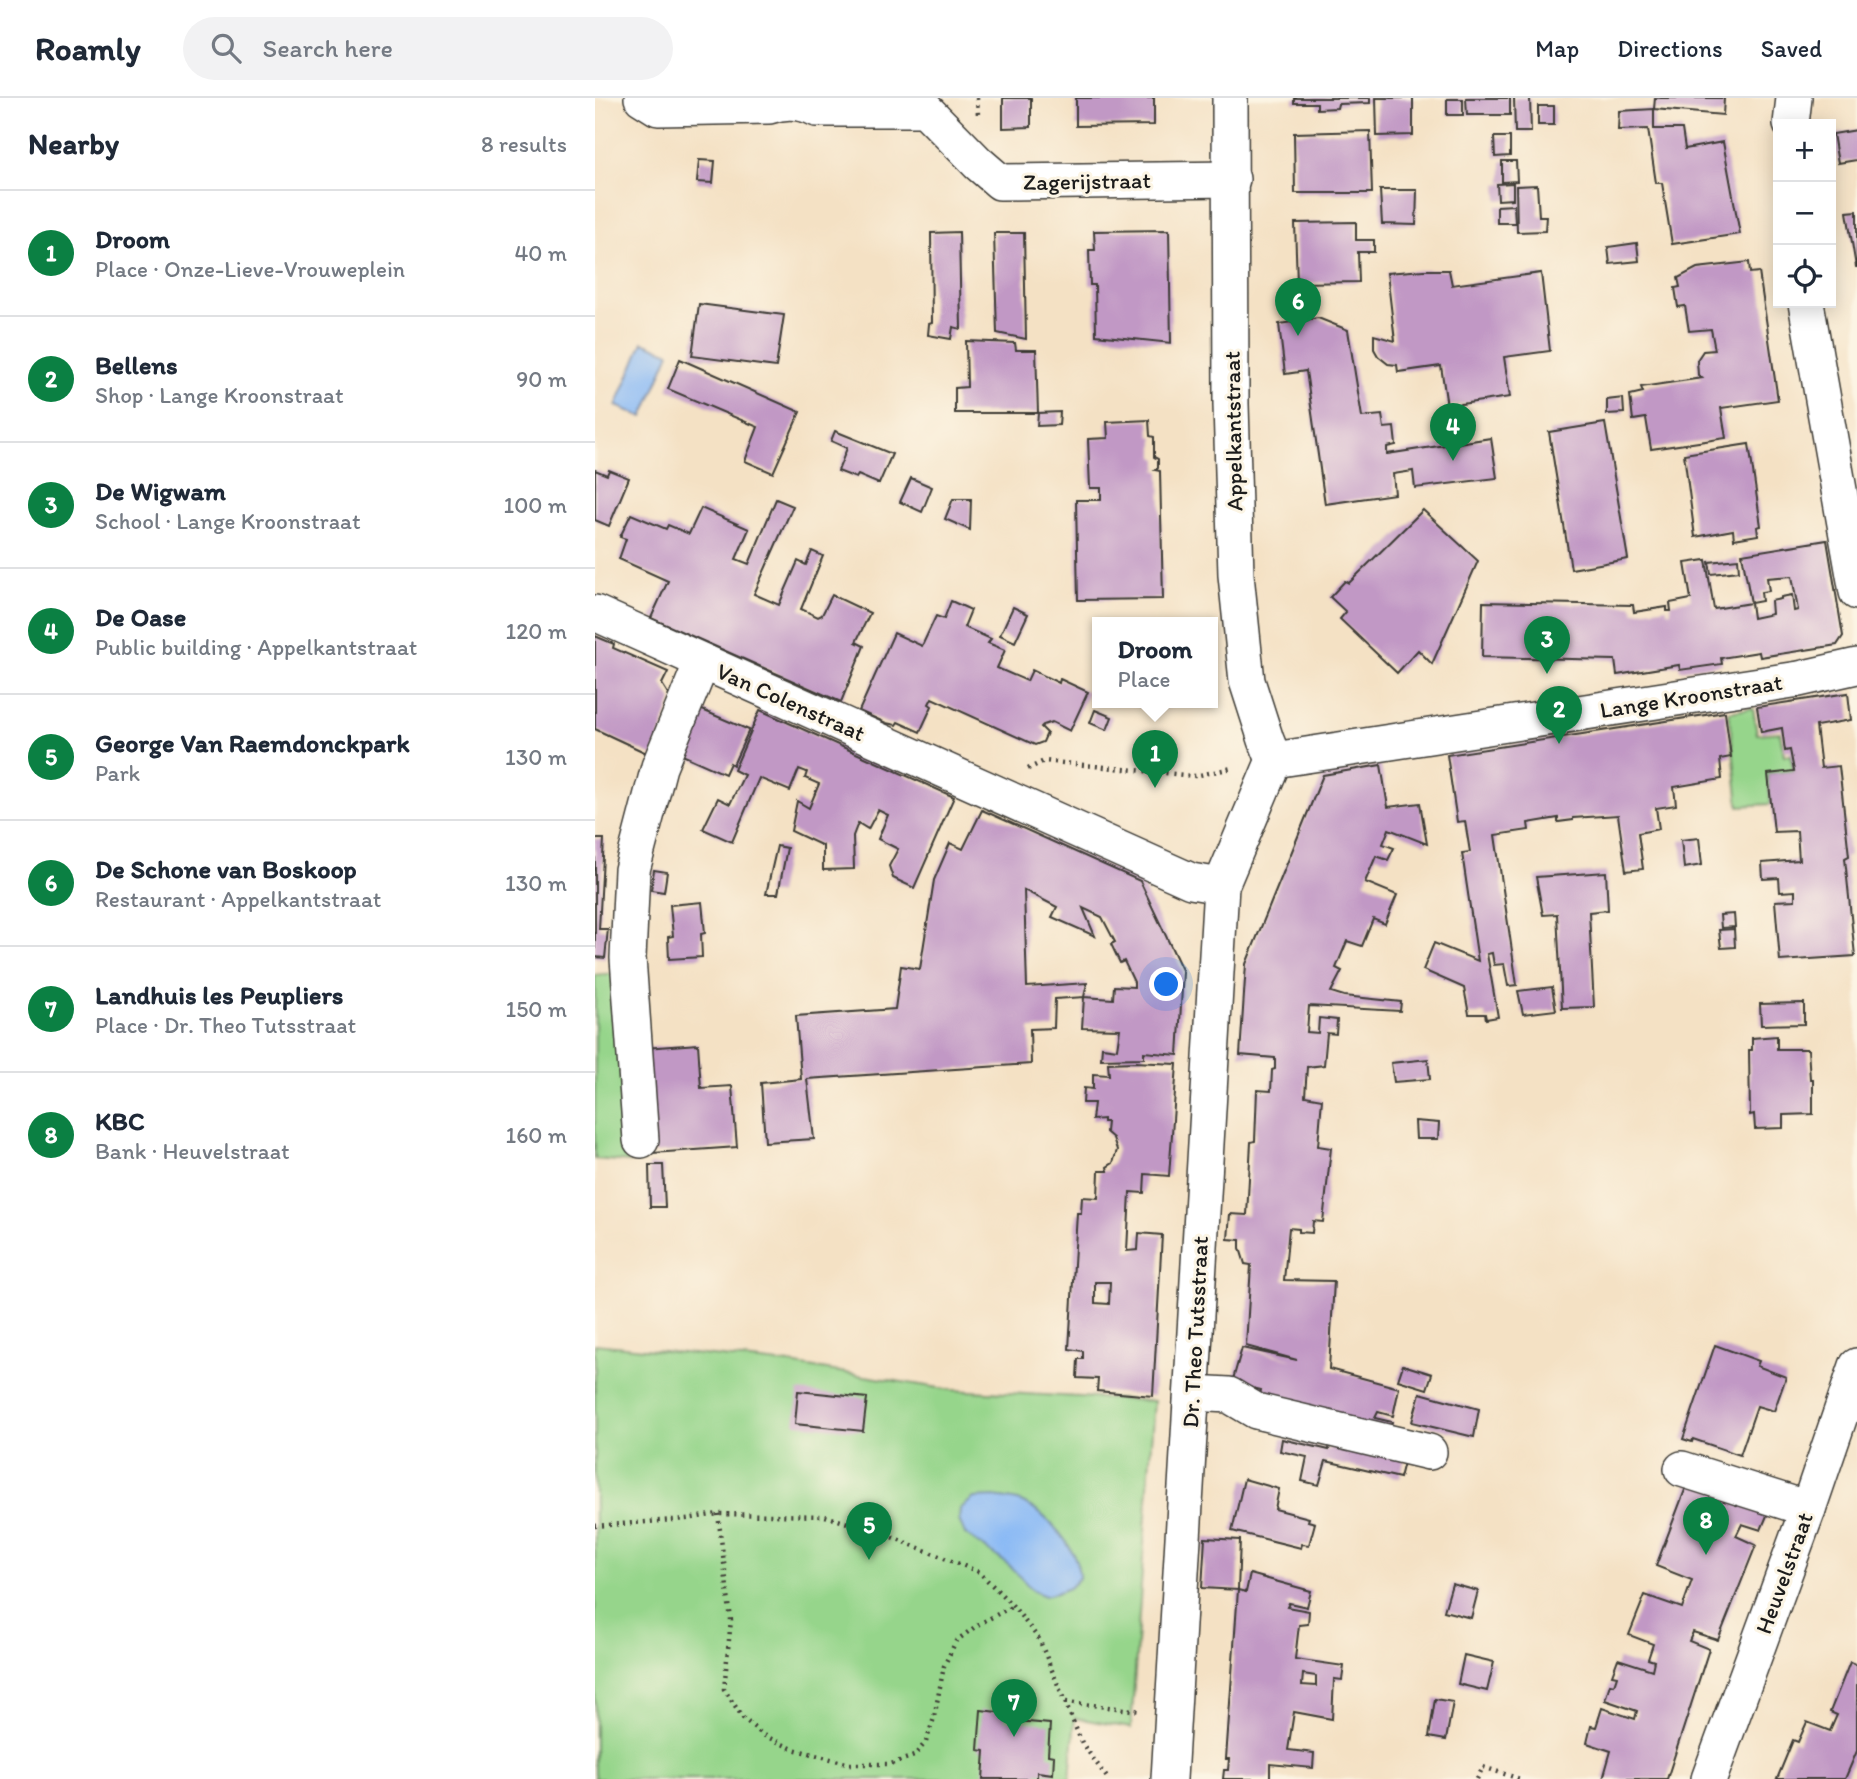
<!DOCTYPE html>
<html lang="en">
<head>
<meta charset="utf-8">
<style>
	:root { --surface:#fff; --page:#f2f2f3; --text:#1f2937; --muted:#747a83; --line:#e0e1e3; --accent:#0b8043 }
	body { margin:0; font-family:Itim,sans-serif; background:var(--page); color:var(--text) }
	.controls { position:absolute; right:21px; top:21px; display:grid; overflow:hidden; border-radius:0px; box-shadow:0 4px 18px #0003 }
	.controls button { width:63px; height:63px; display:grid; place-items:center; padding:0; border:0; border-bottom:2px solid var(--line); background:var(--surface); color:var(--text); font:35px sans-serif }
	.you { position:absolute; left:572px; top:887px; width:24px; height:24px; margin:-18px; border:5px solid #fff; border-radius:50%; background:#1a73e8; box-shadow:0 0 0 10px #1a73e833 }
	.badge { display:grid; place-items:center; width:46px; height:46px; border-radius:50%; background:var(--accent); color:#fff; font-size:23px; font-weight:700 }
	.pin { position:absolute; translate:-50% -58px; filter:drop-shadow(0 2px 4px #0008) }
	.pin::after { content:''; position:absolute; top:37px; width:24px; height:21px; background:inherit; clip-path:polygon(0 0,100% 0,50% 100%) }
	.popup { position:absolute; left:497px; top:519px; width:126px; height:91px; box-sizing:border-box; display:grid; place-content:center; border-radius:0px; background:var(--surface); filter:drop-shadow(0 2px 5px #0005); font-size:23px; white-space:nowrap; color:var(--muted) }
	.popup b { font-size:26px; color:var(--text) }
	.popup::after { content:''; position:absolute; left:50%; top:100%; margin-left:-14px; border:14px solid transparent; border-top-color:var(--surface) }
	.list { margin:0; padding:0; list-style:none }
	h2 { display:flex; justify-content:space-between; align-items:center; height:91px; margin:0; padding:0 28px; font-size:30px }
	h2 small { font-size:23px; font-weight:400; color:var(--muted) }
	.list li { display:grid; grid-template-columns:46px 1fr auto; gap:21px; align-items:center; box-sizing:border-box; height:126px; padding:0 28px; border-top:2px solid var(--line) }
	.list b { display:block; font-size:26px; white-space:nowrap }
	.list p { margin:0; font-size:23px; white-space:nowrap; color:var(--muted) }
	.list em { font-size:23px; font-style:normal; color:var(--muted) }
	.icon { flex:none; width:38px; height:38px; fill:none; stroke:currentColor; stroke-width:2; stroke-linecap:round; stroke-linejoin:round }
	.map { position:relative; flex:none; width:1262px; height:1681px; overflow:hidden }
	header { display:flex; align-items:center; gap:42px; box-sizing:border-box; height:98px; padding:0 35px; background:var(--surface); border-bottom:2px solid var(--line) }
	header strong { font-size:33px }
	nav { display:flex; gap:38px; margin-inline-start:auto; font-size:24px }
	.search { width:490px; height:63px; background:var(--page); display:flex; align-items:center; gap:18px; box-sizing:border-box; padding:0 24px; border-radius:38px; color:var(--muted); font-size:26px }
	main { display:flex }
	aside { flex:1; background:var(--surface) }
	.map>svg:first-child { display:block }
	.green { fill:#96d58b; stroke:#597854; stroke-width:2 }
	.water { fill:#89b9f5; stroke:#526a88; stroke-width:2 }
	.building { fill:#c198c5; fill-rule:evenodd }
	.lines { fill:none; stroke-linecap:round; stroke-linejoin:round }
	.minor-casing { stroke:#3c3a35; stroke-width:38 }
	.path { stroke:#3c3a35; stroke-width:4.5; stroke-dasharray:2 5; stroke-linecap:butt }
	.minor { stroke:#fff; stroke-width:35 }
	.labels { text-anchor:middle; dominant-baseline:central; stroke-width:6; stroke-linejoin:round; paint-order:stroke }
	.street-label { font-size:23px; fill:#1c1c1c; stroke:#fcf5e5 }
</style>
</head>
<body>
<header>
<strong>Roamly</strong>
<div class="search"><svg class="icon" aria-label="search" viewBox="0 0 24 24"><circle cx="10" cy="10" r="6"/><path d="M15 15l6 6"/></svg>Search here</div>
<nav><a>Map</a><a>Directions</a><a>Saved</a></nav>
</header>
<main>
<aside>
<h2>Nearby<small>8 results</small></h2>
<ul class="list">
<li><span class="badge">1</span><div><b>Droom</b><p>Place · Onze-Lieve-Vrouweplein</p></div><em>40 m</em></li>
<li><span class="badge">2</span><div><b>Bellens</b><p>Shop · Lange Kroonstraat</p></div><em>90 m</em></li>
<li><span class="badge">3</span><div><b>De Wigwam</b><p>School · Lange Kroonstraat</p></div><em>100 m</em></li>
<li><span class="badge">4</span><div><b>De Oase</b><p>Public building · Appelkantstraat</p></div><em>120 m</em></li>
<li><span class="badge">5</span><div><b>George Van Raemdonckpark</b><p>Park</p></div><em>130 m</em></li>
<li><span class="badge">6</span><div><b>De Schone van Boskoop</b><p>Restaurant · Appelkantstraat</p></div><em>130 m</em></li>
<li><span class="badge">7</span><div><b>Landhuis les Peupliers</b><p>Place · Dr. Theo Tutsstraat</p></div><em>150 m</em></li>
<li><span class="badge">8</span><div><b>KBC</b><p>Bank · Heuvelstraat</p></div><em>160 m</em></li>
</ul>
</aside>
<div class="map">
<svg width="1262" height="1681" viewBox="0 0 1262 1681">
	<rect width="100%" height="100%" fill="#fcf5e5"/>
	<filter id="ink" filterUnits="userSpaceOnUse"><feTurbulence type="fractalNoise" baseFrequency=".0143" numOctaves="2"/><feDisplacementMap in="SourceGraphic" scale="14" xChannelSelector="R" yChannelSelector="G"/><feConvolveMatrix kernelMatrix="1 2 1 2 8 2 1 2 1" color-interpolation-filters="sRGB"/></filter>
	<filter id="wash" filterUnits="userSpaceOnUse"><feTurbulence type="fractalNoise" baseFrequency=".00686" numOctaves="4" result="noise"/><feDisplacementMap in="SourceGraphic" scale="28" xChannelSelector="R" yChannelSelector="G"/><feGaussianBlur stdDeviation="1.57" result="paint"/><feColorMatrix in="noise" values="0 0 0 0 0 0 0 0 0 0 0 0 0 0 0 0 0 1.4 0 .05"/><feComposite in="paint" operator="in"/></filter>
	<g filter="url(#wash)">
		<rect width="100%" height="100%" fill="#f4e1c4"/>
		<g class="green">
			<path d="M1158 610 1162 636 1185 634 1189 657H1195L1199 673 1173 676 1176 706 1144 708 1134 614Z"/>
			<path d="M22 875 35 1064 0 1061V877Z"/>
			<path d="M0 1246 195 1266 357 1292 559 1303 536 1630 480 1620 475 1681H0Z"/>
		</g>
		<g class="water">
			<path d="M48 244 75 255 48 319 21 308Z"/>
			<path d="M399 1399C407 1400 418 1401 426 1404 453 1416 484 1451 484 1480L474 1490 461 1495 450 1498 438 1493 414 1467 370 1436 364 1422 365 1411 379 1400Z"/>
		</g>
		<g id="blocks">
			<g class="building">
				<path d="M408 0H436V29L408 30Z"/>
				<path d="M481 0H559V27L481 28Z"/>
				<path d="M699 0H775V5L743 6 742 10 722 11V5H699Z"/>
				<path d="M781 0H818V37L782 38Z"/>
				<path d="M871 0H915V17H872Z"/>
				<path d="M919 0H935L936 34H920Z"/>
				<path d="M1060 0H1129L1128 17 1059 11Z"/>
				<rect x="852" y="1" width="16" height="16"/>
				<rect x="943" y="8" width="16" height="19"/>
				<path d="M1059 11V31H1087L1090 51 1128 44 1145 136 1077 146 1067 85H1061L1053 31 1023 32 1024 13Z"/>
				<path d="M1262 32V62L1243 65 1238 36Z"/>
				<path d="M775 33 777 95H700L699 35Z"/>
				<path d="M899 39H915V58L900 59Z"/>
				<path d="M104 62 120 63 118 85 102 84Z"/>
				<path d="M907 63H921L922 83 907 84Z"/>
				<path d="M918 85V101L903 102 902 86Z"/>
				<path d="M942 87 944 118H951L950 133 922 134 921 88Z"/>
				<path d="M785 92H822L821 127 787 126Z"/>
				<path d="M919 107 920 125H902V108Z"/>
				<path d="M1262 113V169H1261L1252 114Z"/>
				<path d="M761 124V142H779V154H763L764 184 702 185 700 125Z"/>
				<path d="M574 132 576 245 501 237 500 187H495L494 152H500L499 133Z"/>
				<path d="M364 134 366 231 358 229 356 241 333 237 334 226 337 225 336 135Z"/>
				<path d="M399 135H429L431 241 402 235Z"/>
				<path d="M1042 145 1044 163 1015 166 1013 149Z"/>
				<path d="M1154 164 1155 175 1164 174 1183 302 1126 310 1131 340 1056 351 1051 320 1038 322 1035 297 1048 294 1046 289 1107 280 1103 277 1102 262 1108 253 1120 252 1116 231 1094 233 1090 208 1083 209 1080 190 1085 189 1083 180 1102 170Z"/>
				<path d="M829 172H854L857 187 946 175 955 253 909 259 915 299 852 308 846 268 803 274 802 267 793 266 783 258 779 251V237L800 243 792 175Z"/>
				<path d="M104 206 189 217 181 269 97 258Z"/>
				<path d="M723 220 753 232 767 319 787 317 789 330 799 329 801 347 792 349V356L896 340 902 380 820 390 818 373 798 376 800 396 730 406 711 273 690 276 684 226Z"/>
				<path d="M371 243 420 245 421 252H441L443 315H360V290L372 289Z"/>
				<path d="M85 261 205 314 178 375 150 363 163 329 73 291Z"/>
				<path d="M1028 300 1029 315 1012 316V302Z"/>
				<path d="M465 314 464 327 442 328 443 315Z"/>
				<path d="M554 322 555 338 559 339V359L563 361V370L560 372 565 373 568 501 483 502 481 402H506V390H495L493 341 513 340 512 324Z"/>
				<path d="M1010 325 1033 461 976 471 954 334Z"/>
				<path d="M240 333 297 356 284 386 263 377 261 380 243 373 252 350 236 343Z"/>
				<path d="M1154 346 1166 428 1162 429 1163 437 1139 441 1138 432 1100 439 1089 356Z"/>
				<path d="M0 372 12 377 14 372 34 380 14 428 0 422Z"/>
				<path d="M316 380 337 389 327 414 305 404Z"/>
				<path d="M181 401 198 408 159 496 184 507 203 463 211 467 217 453 228 458 206 511 223 519 227 517 237 497 275 515 261 544 269 548 246 604 56 520 73 483 24 461 31 441 25 439 36 416 71 431 73 427 94 436 106 410 154 431 141 461 154 466Z"/>
				<path d="M358 401H376L375 432 350 421Z"/>
				<path d="M828 412 883 463 837 566 823 552 802 575 745 521 751 514 735 499 750 483 754 485Z"/>
				<path d="M1232 442 1248 538 1242 547 1165 559 1164 554 1126 560 1127 566 1085 572 1084 567 1022 577 1020 562 887 559 888 504 1038 507 1039 514 1072 509V513H1076L1075 505 1096 501 1090 465 1111 462 1119 511 1156 505 1147 456ZM1197 478 1203 512 1199 513 1197 497 1186 499V501L1176 503 1177 516 1158 520 1156 505 1167 503 1166 494 1174 493 1172 480Z"/>
				<path d="M1143 461 1144 473 1116 476 1114 464Z"/>
				<path d="M356 503 376 512 369 529 396 541 393 545 410 552 402 570 432 583 437 572 464 585 465 581 493 594 475 633 457 624 448 627 446 629 452 635 448 644 440 647 337 600 334 606 337 608 325 634 303 624 301 627 291 625 264 613 299 535 327 548 341 518 349 521Z"/>
				<path d="M418 509 433 516 420 544 405 537Z"/>
				<path d="M0 538 19 546 18 550 73 574 67 586 77 602 58 658 0 631Z"/>
				<path d="M1253 595 1256 622 1221 628 1226 670 1244 668 1254 758 1250 760 1260 858 1185 863 1180 803 1200 802V793L1185 794 1184 780 1168 781 1167 765 1204 762 1202 733 1179 734 1173 676 1199 673 1195 652 1190 653 1187 630 1166 634 1162 609Z"/>
				<path d="M105 611 154 632 138 667 135 665 130 676 85 656Z"/>
				<path d="M165 612 359 699 319 790 298 780 294 768 303 751 283 741 293 717 283 712 273 731 263 725 258 738 259 771 228 772V748L196 733 202 703 214 710 224 686 210 680 212 674 204 671 195 693 164 680 137 744 108 731 123 700 135 706 149 677 139 672Z"/>
				<path d="M500 612 517 619 512 632 495 625Z"/>
				<path d="M1130 614 1136 659 1125 661 1127 681 1079 689 1081 707 1061 710 1064 731 1043 735 1048 771 1031 773 1023 717 978 720V722L963 724V720L933 725 934 732 900 737 922 887 913 888 909 866 899 867 897 855 892 856 903 919 891 921 890 916H874L869 890 828 872 839 845 883 863 867 755 875 754 870 723 862 724 852 657Z"/>
				<path d="M786 667 793 709 825 705 832 746 794 731 788 746 799 750 793 762 781 758 770 784 802 797 790 826 778 821 767 848 752 843 741 870 747 873 736 894 749 898 806 904 805 913 714 908 712 934 723 935 724 920 742 922 741 936 732 935 729 967 712 969 710 998 727 1001 723 1048 736 1050 728 1124 718 1123 717 1135 704 1134V1131L694 1130 689 1182 739 1183 734 1271 804 1290 798 1318 783 1314 780 1320 797 1324 793 1338 663 1307 666 1292 637 1285 647 1250 702 1262 651 1248 656 1167 650 1166 645 1150V1142L633 1141 635 1116 652 1117 656 1044 660 1043 662 992 676 993 677 972 680 971V960L645 957 651 866 728 677Z"/>
				<path d="M387 712 545 783 588 874 583 957 549 954V960L506 961 507 949 522 951 525 931 487 930 489 899 460 901 459 930 435 931 436 966 212 981 219 1041 170 1044 166 985 206 981 201 918 300 911 306 868 325 871 339 782 355 745 368 751ZM429 792 462 809 457 819 500 838 488 810 507 819 520 844 516 846 525 865 529 863 539 884V889L519 888 518 901 489 899 492 885 432 889Z"/>
				<path d="M1104 740 1107 767 1089 770 1086 742Z"/>
				<path d="M0 741H9L4 831H13L10 860 0 859Z"/>
				<path d="M182 748 192 750 183 796H171Z"/>
				<path d="M59 772 72 774 69 794 56 792Z"/>
				<path d="M1011 774 1013 812 994 814 999 909 967 910 962 816 948 817 941 779Z"/>
				<path d="M107 804 110 835 106 836 107 859 74 861 73 839 78 838 75 807Z"/>
				<path d="M1139 816 1140 829 1126 830 1125 817Z"/>
				<path d="M1139 831 1140 849 1126 850 1124 832Z"/>
				<path d="M957 889 961 912 928 916 923 893Z"/>
				<path d="M1209 905V926L1166 927 1165 906Z"/>
				<path d="M1182 938V951H1213L1215 981H1218V1016L1188 1017V1030L1160 1031 1159 1016 1155 1017 1154 952H1157V940Z"/>
				<path d="M103 946 106 990 137 988 142 1049 58 1055 50 950Z"/>
				<path d="M833 961 835 981 799 984 796 965Z"/>
				<path d="M539 964 582 966 574 1078 550 1076 549 1095 535 1094 532 1153 543 1152 544 1135 567 1137 558 1298 502 1293 503 1281 482 1280 483 1261H488V1253L474 1251 482 1115H486L487 1099 503 1100 504 1073H513L512 1069 518 1065 522 1052 518 1040 511 1034 512 1024H508V1021L497 1022 499 1005H488L489 990 498 991V976L514 977 513 965ZM500 1184H515L514 1206 500 1205Z"/>
				<path d="M820 1023 844 1025 843 1041H821Z"/>
				<path d="M54 1067H68L70 1109H55Z"/>
				<path d="M1120 1247 1164 1263 1162 1268 1191 1279 1179 1313 1162 1308 1145 1357 1098 1341 1097 1344 1088 1341Z"/>
				<path d="M808 1267 837 1276 832 1291 803 1282Z"/>
				<path d="M203 1293 272 1300 268 1333 200 1326Z"/>
				<path d="M825 1295 884 1311 879 1339 817 1324Z"/>
				<path d="M687 1341 734 1352 736 1343 810 1360 805 1380 731 1363 724 1387 707 1383 712 1359 685 1353Z"/>
				<path d="M649 1381 684 1391 680 1411 714 1420 713 1423 720 1425 714 1447 707 1446 706 1450 637 1433Z"/>
				<path d="M1093 1384 1176 1408 1166 1432 1147 1426 1141 1438 1161 1447 1123 1542 1098 1534 1094 1543 1114 1551 1072 1681H1008L1016 1653 992 1645 996 1628 1001 1629 1007 1610 1040 1621 1042 1613 1010 1602 1015 1586 1019 1587 1022 1578 1017 1577 1023 1561 1057 1572 1059 1563 1053 1561 1058 1546 1034 1537 1050 1497 1087 1510 1097 1482 1061 1468Z"/>
				<path d="M610 1440 645 1442 643 1492 607 1490Z"/>
				<path d="M655 1476 716 1493 712 1509 694 1505 692 1509 714 1513 713 1526 704 1527 700 1561 749 1568 747 1582 739 1581 737 1621 699 1614 693 1652 719 1655 718 1670 675 1666V1681H628L629 1672H633L634 1661H631L643 1492 651 1494ZM708 1576 721 1578V1588L707 1587Z"/>
				<path d="M857 1486 883 1493 876 1520 849 1513Z"/>
				<path d="M869 1557 899 1564 892 1593 863 1586Z"/>
				<path d="M1255 1564 1262 1567V1653L1250 1681H1182L1198 1642 1203 1644 1212 1624 1235 1633 1242 1617 1235 1614Z"/>
				<path d="M840 1601 858 1604 851 1642 834 1639Z"/>
				<path d="M386 1612 411 1615 410 1622 455 1626 453 1657 459 1658 458 1676 442 1674V1681H388L390 1653 383 1652Z"/>
			</g>
		</g>
	</g>
	<g filter="url(#ink)">
		<use href="#blocks" fill-opacity="0" stroke="#3c3a35" stroke-width="2"/>
		<g class="lines">
			<defs>
				<g id="minor">
					<path d="M47 0 63 10 174 8C191 2 206 3 222 11H330L383 65 405 84 637 81"/>
					<path d="M635 0 636 306 641 477 652 583 671 642 679 662"/>
					<path d="M1196 26 1199 0"/>
					<path d="M1211 205 1262 494"/>
					<path d="M0 515 596 783 626 788"/>
					<path d="M679 662 1204 581 1262 568"/>
					<path d="M46 1042 33 860 37 772 64 669 107 564"/>
					<path d="M597 1295 634 1297 661 1313 834 1354"/>
					<path d="M1087 1371 1213 1411"/>
					<path d="M574 1681 626 788 679 662"/>
					<path d="M1114 1681 1213 1411 1262 1268"/>
				</g>
			</defs>
			<use href="#minor" class="minor-casing"/>
			<g class="path">
				<path d="M382 0 383 17"/>
				<path d="M433 671 449 663 600 678 637 670"/>
				<path d="M123 1416 136 1522 129 1591 148 1620 168 1637 198 1651 255 1666H296L319 1658 331 1644 339 1620 349 1568 361 1543 384 1526 418 1508"/>
				<path d="M0 1428 91 1421 123 1416 230 1418 292 1437 384 1474 418 1508 444 1541 487 1645 513 1681"/>
				<path d="M471 1604 546 1613"/>
				<path d="M882 1681 888 1669 925 1681"/>
			</g>
			<use href="#minor" class="minor"/>
		</g>
	</g>
	<g class="labels">
		<g class="street-label">
			<text transform="translate(492 83) rotate(-1)">Zagerijstraat</text>
			<text transform="translate(638 333) rotate(-91)">Appelkantstraat</text>
			<text transform="translate(1096 598) rotate(-9)">Lange Kroonstraat</text>
			<text transform="translate(196 604) rotate(24)">Van Colenstraat</text>
			<text transform="translate(600 1234) rotate(-87)">Dr. Theo Tutsstraat</text>
			<text transform="translate(1189 1475) rotate(-70)">Heuvelstraat</text>
		</g>
	</g>
</svg>
<div class="controls">
<button>+</button>
<button>−</button>
<button><svg class="icon" aria-label="locate" viewBox="0 0 24 24"><circle cx="12" cy="12" r="6"/><path d="M12 2v4M12 18v4M2 12h4M18 12h4"/></svg></button>
</div>
<div class="you"></div>
<div class="pin badge" style="left:560px;top:690px">1</div>
<div class="popup"><b>Droom</b>Place</div>
<div class="pin badge" style="left:964px;top:646px">2</div>
<div class="pin badge" style="left:952px;top:576px">3</div>
<div class="pin badge" style="left:858px;top:363px">4</div>
<div class="pin badge" style="left:274px;top:1462px">5</div>
<div class="pin badge" style="left:703px;top:238px">6</div>
<div class="pin badge" style="left:419px;top:1639px">7</div>
<div class="pin badge" style="left:1111px;top:1457px">8</div>
</div>
</main>
</body>
</html>
